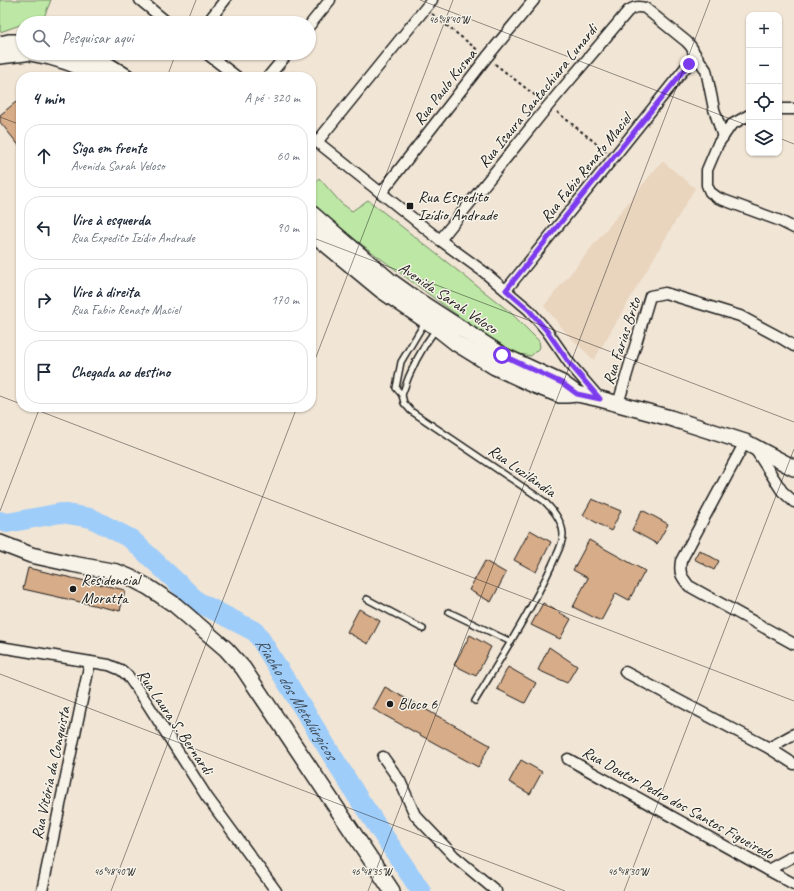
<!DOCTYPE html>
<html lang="pt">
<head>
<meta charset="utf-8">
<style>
	:root { --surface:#fff; --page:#f6f6f7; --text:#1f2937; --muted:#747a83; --line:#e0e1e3 }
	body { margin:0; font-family:Caveat,sans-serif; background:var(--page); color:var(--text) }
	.controls { position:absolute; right:12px; top:12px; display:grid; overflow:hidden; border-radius:8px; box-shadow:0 1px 3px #0004 }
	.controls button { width:36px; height:36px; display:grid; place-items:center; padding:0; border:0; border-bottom:1px solid var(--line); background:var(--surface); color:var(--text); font:20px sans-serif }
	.stop { position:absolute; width:12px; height:12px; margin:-9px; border:3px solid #7c3aed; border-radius:50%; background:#fff }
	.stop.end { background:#7c3aed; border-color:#fff; box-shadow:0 1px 4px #0008 }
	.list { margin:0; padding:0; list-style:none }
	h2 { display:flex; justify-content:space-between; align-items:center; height:52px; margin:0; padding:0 16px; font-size:17px }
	h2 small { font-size:13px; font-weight:400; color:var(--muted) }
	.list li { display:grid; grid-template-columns:26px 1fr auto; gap:12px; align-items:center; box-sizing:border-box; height:64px; margin:0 8px 8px; padding:0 8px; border:1px solid var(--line); border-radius:16px }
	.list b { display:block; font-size:15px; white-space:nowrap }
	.list p { margin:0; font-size:13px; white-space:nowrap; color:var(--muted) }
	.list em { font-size:13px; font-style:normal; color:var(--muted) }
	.icon { flex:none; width:22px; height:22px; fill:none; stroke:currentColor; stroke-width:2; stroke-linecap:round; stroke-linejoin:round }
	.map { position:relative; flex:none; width:794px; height:891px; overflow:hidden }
	.search { position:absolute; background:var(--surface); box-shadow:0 1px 3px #0004; left:16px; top:16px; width:300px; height:44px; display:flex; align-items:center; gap:10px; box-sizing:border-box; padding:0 14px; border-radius:22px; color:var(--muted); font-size:15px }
	.panel { position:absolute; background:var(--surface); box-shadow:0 1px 3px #0004; left:16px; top:72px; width:300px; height:340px; border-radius:16px }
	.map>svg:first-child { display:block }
	.built { fill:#e9d4be }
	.green { fill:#bce7a4; stroke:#6c8260 }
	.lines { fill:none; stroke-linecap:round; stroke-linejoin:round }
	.river { stroke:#9fcdfa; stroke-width:20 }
	.building { fill:#d7ac88; stroke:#1c1c1c }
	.service-casing { stroke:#1c1c1c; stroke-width:8 }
	.minor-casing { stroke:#1c1c1c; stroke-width:13 }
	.secondary-casing { stroke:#1c1c1c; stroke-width:18 }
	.path { stroke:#1c1c1c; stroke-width:2; stroke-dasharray:3 3; stroke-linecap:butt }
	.service { stroke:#f7f3e8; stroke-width:5 }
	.minor { stroke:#f7f3e8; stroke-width:10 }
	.secondary { stroke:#f7f3e8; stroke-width:15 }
	.route { stroke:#7c3aed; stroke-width:5 }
	.ticks { fill:none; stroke:#1c1c1c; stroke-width:1; stroke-opacity:0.45 }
	.poi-dot { fill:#1c1c1c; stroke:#f7f3e8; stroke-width:1.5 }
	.labels { text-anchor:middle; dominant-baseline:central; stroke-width:3; stroke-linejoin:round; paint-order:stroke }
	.street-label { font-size:16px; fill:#1c1c1c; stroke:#f7f3e8 }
	.poi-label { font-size:16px; fill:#1c1c1c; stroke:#f7f3e8; text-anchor:start }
	.water-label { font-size:17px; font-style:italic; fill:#43515f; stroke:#f7f3e8 }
	.ticks-label { font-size:10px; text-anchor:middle; fill:#1c1c1c; stroke:#f7f3e8; stroke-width:3; stroke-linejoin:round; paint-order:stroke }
</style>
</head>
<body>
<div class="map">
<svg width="794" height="891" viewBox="0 0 794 891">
	<rect width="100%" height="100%" fill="#f1e5d5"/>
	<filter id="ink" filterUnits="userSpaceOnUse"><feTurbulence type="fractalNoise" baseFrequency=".025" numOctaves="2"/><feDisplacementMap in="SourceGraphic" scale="8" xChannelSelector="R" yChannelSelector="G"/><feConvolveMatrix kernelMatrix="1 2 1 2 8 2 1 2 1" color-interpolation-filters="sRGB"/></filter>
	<g filter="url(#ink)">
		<path class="built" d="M662 161 695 188 594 360 568 335 544 306Z"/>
		<g class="green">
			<path d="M0 0H51L44 17 27 23H23V24L0 32Z"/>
			<path d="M319 178 341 203 352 211 368 200 510 312 539 341 540 347 531 356 507 352 311 207V188Z"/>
		</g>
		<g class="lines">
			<path class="river" id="s1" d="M0 521 7 523 61 513 91 518 131 539 198 602 256 632 357 796 421 891"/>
		</g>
		<g class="building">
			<path d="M16 102 21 108V148L0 122V115Z"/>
			<path d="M592 499 621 511 611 531 583 515Z"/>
			<path d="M642 510 668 524 657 544 632 530Z"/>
			<path d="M530 530 551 542 536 572 514 560Z"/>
			<path d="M589 540 645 571 629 600 616 593 601 621 573 607 588 578 573 570Z"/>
			<path d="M699 550 719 561 714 570 694 559Z"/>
			<path d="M485 561 506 573 491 602 469 590Z"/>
			<path d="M28 568 125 590 120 611 23 589Z"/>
			<path d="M543 603 571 619 560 639 531 625Z"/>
			<path d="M359 609 380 621 368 644 347 632Z"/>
			<path d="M470 635 491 647 476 676 454 665Z"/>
			<path d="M549 647 577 666 567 683 538 670Z"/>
			<path d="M508 667 536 683 525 703 497 689Z"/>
			<path d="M385 687 490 745 478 767 373 709Z"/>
			<path d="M521 760 542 772 530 794 509 782Z"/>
		</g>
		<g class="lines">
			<defs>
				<g id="service">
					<path d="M425 322 401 362 396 388 402 395 404 403 411 411 544 501C553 510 562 520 563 534 563 545 556 555 552 565 530 612 502 656 475 701"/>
					<path d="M402 395C410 370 420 350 436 329"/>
					<path d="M367 599 423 629"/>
					<path d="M449 612 511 642"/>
				</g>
				<g id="minor">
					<path d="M140 0 168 23"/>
					<path d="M207 23 225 0"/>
					<path d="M309 26 330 0"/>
					<path d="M693 51 706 70 714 109 723 137"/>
					<path d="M206 53 237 77"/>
					<path d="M268 77 288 53"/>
					<path d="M779 109H794"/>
					<path d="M749 115 731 125 718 144 707 170V185L710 192 718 198 778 220 794 228"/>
					<path d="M311 137 440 240 484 272 529 310 547 331 570 364 600 399"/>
					<path d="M317 142 432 0"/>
					<path d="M381 193 487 57 534 0"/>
					<path d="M440 240 548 106 628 11C634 7 637 6 645 8L687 42C692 48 695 50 693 58L614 157 506 290"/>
					<path d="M618 404 650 296 665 293 740 316 781 338 794 346"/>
					<path d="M745 442 681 561C679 573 681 576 689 586L794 644"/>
					<path d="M755 449 782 491 794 502"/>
					<path d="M0 647 109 665 121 670 128 676 147 703 207 797 276 891"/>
					<path d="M625 672 769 748 794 764"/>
					<path d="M769 748 794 734"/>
					<path d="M383 757 400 781 415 815 454 856 496 891"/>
					<path d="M568 759 768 870 794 884"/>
					<path d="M768 870 794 856"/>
					<path d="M42 891 90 662"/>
				</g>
				<g id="secondary">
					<path d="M0 44 9 42H23"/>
					<path d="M31 53C56 57 79 65 102 77"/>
					<path d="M82 53 98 59 127 77"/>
					<path d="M0 56 25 53"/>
					<path d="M311 213 389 280 417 300 502 355 562 383 577 394"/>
					<path d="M311 232 381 290 437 328 456 343 495 367 534 385 560 395H567L577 394 600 399 670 418 745 442 794 468"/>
					<path d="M0 543 31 555 72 564 117 572 129 577 148 587 175 605 226 649 243 668 382 876 392 891"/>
				</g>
			</defs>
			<use href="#service" class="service-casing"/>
			<use href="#minor" class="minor-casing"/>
			<use href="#secondary" class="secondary-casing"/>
			<g class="path">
				<path d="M432 14 479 51"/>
				<path d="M495 64 541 100"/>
				<path d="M557 112 607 152"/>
			</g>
			<use href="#service" class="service"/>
			<use href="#minor" class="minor"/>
			<use href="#secondary" class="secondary"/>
		</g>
	</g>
	<g class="lines" filter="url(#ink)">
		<path class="route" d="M502 355 562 383 577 394 600 399 570 364 547 331 529 310 506 290 689 64"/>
	</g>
	<path class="ticks" d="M420 0 749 126M187 23 196 0M167 77 176 53M0 117 21 125M779 138 794 144M311 237 794 422M311 370 453 0M0 396 21 404M29 407 794 701M0 511 40 407M0 674 565 891M111 891 297 407M368 891 710 0M624 891 794 449"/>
	<g class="poi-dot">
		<rect x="406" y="202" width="8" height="8" rx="2"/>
		<circle cx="73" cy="589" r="4"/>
		<circle cx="390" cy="704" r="4"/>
	</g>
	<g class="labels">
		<g class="street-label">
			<text transform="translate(445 87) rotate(-52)">Rua Paulo Kusma</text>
			<text transform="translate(538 96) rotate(-51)">Rua Isaura Santachiara Lunardi</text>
			<text transform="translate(586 168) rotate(-51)">Rua Fabio Renato Maciel</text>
			<text transform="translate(448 298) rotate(34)">Avenida Sarah Veloso</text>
			<text transform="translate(622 341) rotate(-72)">Rua Farias Brito</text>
			<text transform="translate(522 471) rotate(35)">Rua Luzilândia</text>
			<text transform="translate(175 722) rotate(56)">Rua Laura S. Bernardi</text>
			<text transform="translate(51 773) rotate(-78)">Rua Vitória da Conquista</text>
			<text transform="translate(678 803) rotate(29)">Rua Doutor Pedro dos Santos Figueiredo</text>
		</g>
		<g class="poi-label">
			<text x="418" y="197">Rua Espedito<tspan x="418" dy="18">Izídio Andrade</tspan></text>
			<text x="81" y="580">Residencial<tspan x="81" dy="18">Moratta</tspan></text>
			<text x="398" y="704">Bloco 6</text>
		</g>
		<g class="water-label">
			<text stroke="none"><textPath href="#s1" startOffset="373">Riacho dos Metalúrgicos</textPath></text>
		</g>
	</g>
	<g class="ticks-label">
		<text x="449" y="23">46°48'40"W</text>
		<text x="114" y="875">46°48'40"W</text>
		<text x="371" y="875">46°48'35"W</text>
		<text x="628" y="875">46°48'30"W</text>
	</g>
</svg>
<div class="controls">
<button>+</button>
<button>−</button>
<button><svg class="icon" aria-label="locate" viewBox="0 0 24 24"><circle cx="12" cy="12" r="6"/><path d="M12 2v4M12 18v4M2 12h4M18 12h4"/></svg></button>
<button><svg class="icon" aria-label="layers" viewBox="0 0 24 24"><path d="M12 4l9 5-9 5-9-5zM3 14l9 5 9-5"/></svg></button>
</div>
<div class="stop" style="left:502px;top:355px"></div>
<div class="stop end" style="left:689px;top:64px"></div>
<div class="search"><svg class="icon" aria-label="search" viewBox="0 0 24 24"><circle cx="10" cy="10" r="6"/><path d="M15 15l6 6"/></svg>Pesquisar aqui</div>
<section class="panel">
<h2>4 min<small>A pé · 320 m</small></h2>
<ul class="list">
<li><svg class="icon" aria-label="ahead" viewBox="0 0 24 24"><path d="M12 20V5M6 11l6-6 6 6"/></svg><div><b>Siga em frente</b><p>Avenida Sarah Veloso</p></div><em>60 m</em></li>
<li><svg class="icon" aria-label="left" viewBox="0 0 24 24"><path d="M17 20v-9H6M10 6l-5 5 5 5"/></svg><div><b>Vire à esquerda</b><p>Rua Expedito Izídio Andrade</p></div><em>90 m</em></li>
<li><svg class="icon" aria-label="right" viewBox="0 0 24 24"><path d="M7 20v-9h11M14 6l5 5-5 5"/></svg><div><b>Vire à direita</b><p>Rua Fabio Renato Maciel</p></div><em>170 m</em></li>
<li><svg class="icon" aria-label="arrive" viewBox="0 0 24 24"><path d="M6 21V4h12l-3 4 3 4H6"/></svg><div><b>Chegada ao destino</b></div></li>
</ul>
</section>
</div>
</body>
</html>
